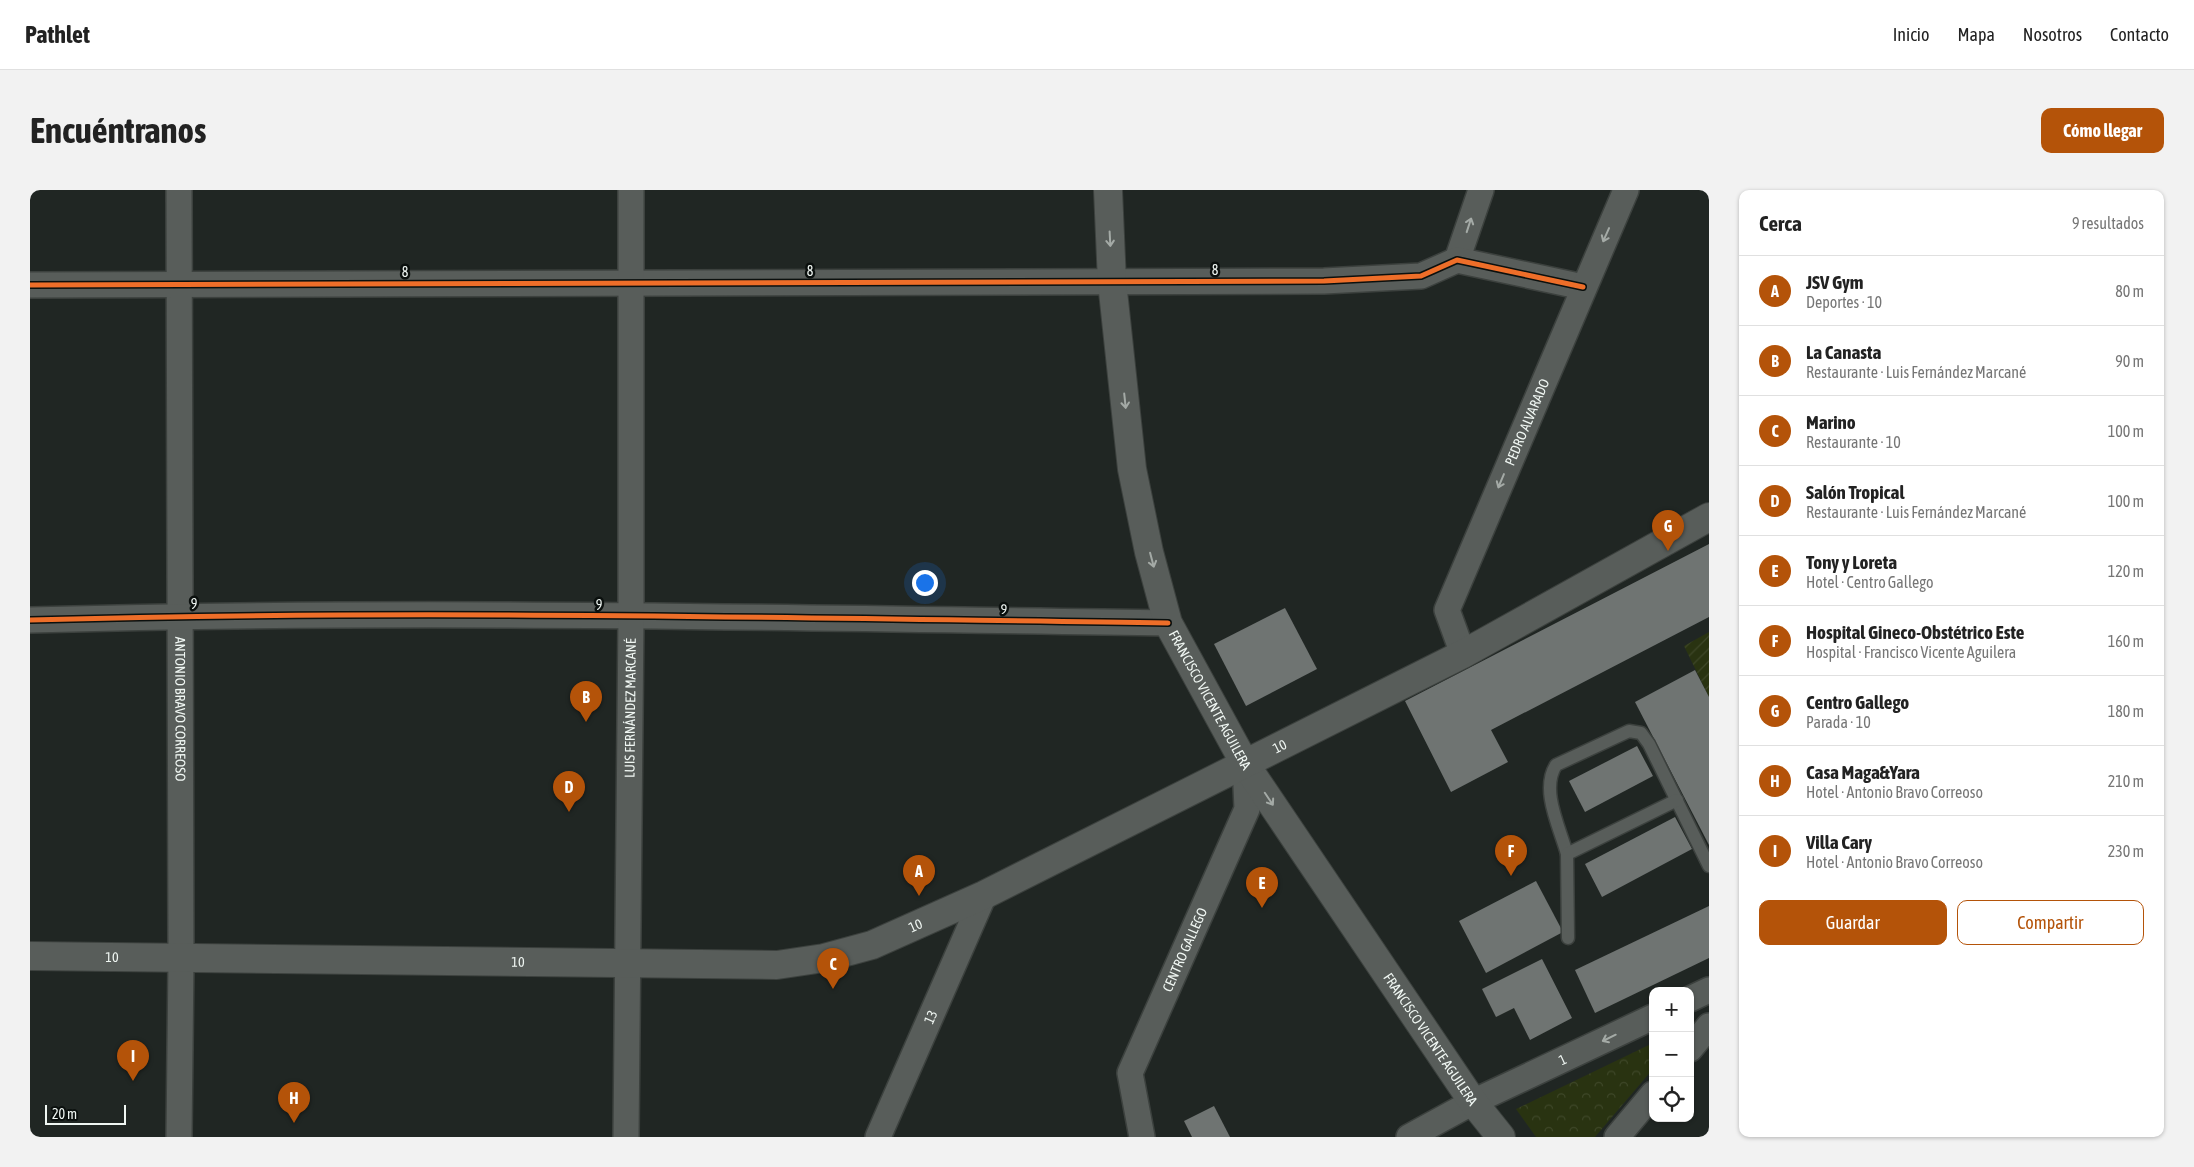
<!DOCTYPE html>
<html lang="es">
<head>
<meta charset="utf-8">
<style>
	:root { --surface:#fff; --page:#f2f2f2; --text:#222; --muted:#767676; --line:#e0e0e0; --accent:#b45309 }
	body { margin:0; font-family:"Asap Condensed",sans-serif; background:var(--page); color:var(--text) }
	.controls { position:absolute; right:15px; bottom:15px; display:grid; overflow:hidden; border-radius:10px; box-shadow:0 1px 4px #0004 }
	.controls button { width:45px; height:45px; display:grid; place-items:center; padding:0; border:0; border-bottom:1px solid var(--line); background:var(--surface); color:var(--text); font:25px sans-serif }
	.scale { position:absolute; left:15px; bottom:12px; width:81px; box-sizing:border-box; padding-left:5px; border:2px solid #f0f7f3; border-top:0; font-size:14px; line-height:18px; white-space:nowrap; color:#f0f7f3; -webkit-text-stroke:4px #0b100e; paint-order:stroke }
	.you { position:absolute; left:894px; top:392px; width:18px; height:18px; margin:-12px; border:4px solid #fff; border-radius:50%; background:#1a73e8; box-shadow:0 0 0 8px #1a73e833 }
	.badge { display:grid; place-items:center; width:32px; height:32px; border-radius:50%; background:var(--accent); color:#fff; font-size:16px; font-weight:700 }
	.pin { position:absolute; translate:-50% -41px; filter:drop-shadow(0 1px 2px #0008) }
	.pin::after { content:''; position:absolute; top:26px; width:18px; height:15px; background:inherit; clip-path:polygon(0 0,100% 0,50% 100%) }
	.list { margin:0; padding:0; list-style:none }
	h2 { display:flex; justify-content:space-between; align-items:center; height:65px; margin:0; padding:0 20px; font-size:21px }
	h2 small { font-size:16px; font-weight:400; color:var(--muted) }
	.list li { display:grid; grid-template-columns:32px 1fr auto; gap:15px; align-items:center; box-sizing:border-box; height:70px; padding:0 20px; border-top:1px solid var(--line) }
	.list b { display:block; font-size:19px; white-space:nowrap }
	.list p { margin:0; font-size:16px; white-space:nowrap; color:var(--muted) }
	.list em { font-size:16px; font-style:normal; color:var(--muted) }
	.actions { display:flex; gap:10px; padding:15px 20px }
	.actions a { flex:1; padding:11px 0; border:1px solid var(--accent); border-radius:10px; text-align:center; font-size:18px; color:var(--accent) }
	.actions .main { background:var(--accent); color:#fff }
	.icon { flex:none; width:28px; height:28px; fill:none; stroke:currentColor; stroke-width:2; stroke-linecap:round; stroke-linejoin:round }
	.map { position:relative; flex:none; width:1679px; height:947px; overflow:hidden; border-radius:10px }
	header { display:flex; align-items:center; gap:30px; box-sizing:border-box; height:70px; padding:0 25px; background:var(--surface); border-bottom:1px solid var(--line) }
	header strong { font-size:24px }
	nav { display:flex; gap:28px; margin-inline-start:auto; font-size:18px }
	.intro { display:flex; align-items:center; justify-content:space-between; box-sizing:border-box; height:120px; padding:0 30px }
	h1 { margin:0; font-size:35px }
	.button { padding:12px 22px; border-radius:10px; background:var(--accent); color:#fff; font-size:18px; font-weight:700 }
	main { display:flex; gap:30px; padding:0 30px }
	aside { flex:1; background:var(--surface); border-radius:10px; box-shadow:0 1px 4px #0004 }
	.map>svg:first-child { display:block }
	.park { fill:url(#park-crowns) }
	.garden { fill:url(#garden-furrows) }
	.building { fill:#6f7472 }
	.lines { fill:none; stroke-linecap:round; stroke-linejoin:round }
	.service-casing { stroke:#3c413e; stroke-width:15 }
	.minor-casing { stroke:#3c413e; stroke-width:28 }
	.secondary-casing { stroke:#3c413e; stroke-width:30 }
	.service { stroke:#585d5a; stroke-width:12 }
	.minor { stroke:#585d5a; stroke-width:25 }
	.secondary { stroke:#585d5a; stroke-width:28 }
	.cycleway-casing { stroke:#0b100e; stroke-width:8 }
	.cycleway { stroke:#ee6e29; stroke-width:5 }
	.oneway { stroke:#a4aaa6 }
	.labels { text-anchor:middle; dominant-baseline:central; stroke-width:5; stroke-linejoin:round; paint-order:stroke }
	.street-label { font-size:14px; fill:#f0f7f3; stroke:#0b100e }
</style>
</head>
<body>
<header>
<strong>Pathlet</strong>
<nav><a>Inicio</a><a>Mapa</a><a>Nosotros</a><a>Contacto</a></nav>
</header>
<div class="intro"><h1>Encuéntranos</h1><a class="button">Cómo llegar</a></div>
<main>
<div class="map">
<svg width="1679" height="947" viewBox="0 0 1679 947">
	<defs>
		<pattern id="park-crowns" width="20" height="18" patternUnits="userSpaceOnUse" patternTransform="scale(1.25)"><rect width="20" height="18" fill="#293311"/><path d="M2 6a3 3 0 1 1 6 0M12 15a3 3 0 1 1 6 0" fill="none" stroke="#3e4728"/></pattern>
		<pattern id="garden-furrows" width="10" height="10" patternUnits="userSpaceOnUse" patternTransform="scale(1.25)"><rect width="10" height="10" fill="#293311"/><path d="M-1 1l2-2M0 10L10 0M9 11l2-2" fill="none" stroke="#3e4728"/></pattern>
	</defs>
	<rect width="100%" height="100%" fill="#202623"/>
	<path class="park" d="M1623 853V879L1565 947H1506L1486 919Z"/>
	<path class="garden" d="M1679 442V507L1654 456Z"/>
	<g class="building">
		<path d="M1679 354V427L1461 540 1478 572 1421 602 1375 511Z"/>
		<path d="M1255 418 1287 479 1216 516 1184 454Z"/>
		<path d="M1665 480 1679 507V655L1605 512Z"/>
		<path d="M1607 556 1623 586 1555 622 1539 591Z"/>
		<path d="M1645 627 1662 659 1572 707 1555 674Z"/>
		<path d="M1506 691 1533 742 1456 783 1429 731Z"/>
		<path d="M1679 716V768L1565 823 1545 780Z"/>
		<path d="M1512 769 1542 828 1500 850 1484 818 1466 827 1452 799Z"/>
		<path d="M1184 916 1200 947H1162L1154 931Z"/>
	</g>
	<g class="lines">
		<defs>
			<g id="service">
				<path d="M1537 664C1530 638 1510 600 1526 575L1599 541 1611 543 1619 554 1679 676"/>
				<path d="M1538 748 1537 664 1647 610"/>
			</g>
			<g id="minor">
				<path id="s1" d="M149 0 151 770 149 947"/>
				<path d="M1427 70 1451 0"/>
				<path d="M0 95 1294 91 1391 86 1427 70 1553 97"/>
				<path d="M0 430C379 419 759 428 1138 433"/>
				<path id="s2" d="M1433 464 1417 420 1596 0"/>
				<path d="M1660 809 1679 800"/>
				<path d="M1660 859 1679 836"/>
				<path id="s3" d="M596 947 601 426V0"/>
				<path id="s4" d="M848 947 954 705"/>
				<path id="s5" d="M1112 947 1100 883 1217 619 1215 574"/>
				<path id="s6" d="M1379 947 1443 912 1623 827"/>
				<path d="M1587 947 1623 904"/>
			</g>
			<g id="secondary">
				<path id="s7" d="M1078 0 1082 92 1102 279 1119 362 1138 433 1215 574 1443 912 1471 947"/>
				<path id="s8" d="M0 766 747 775 794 768 842 755 954 705 1433 464 1679 327"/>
			</g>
		</defs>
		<use href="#service" class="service-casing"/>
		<use href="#minor" class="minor-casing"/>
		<use href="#secondary" class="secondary-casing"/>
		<use href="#service" class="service"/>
		<use href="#minor" class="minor"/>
		<use href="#secondary" class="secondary"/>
		<defs>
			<g id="cycleway">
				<path d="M0 95 1294 91 1391 86 1427 70 1553 97"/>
				<path d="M0 430C379 419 759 428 1138 433"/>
			</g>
		</defs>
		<use href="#cycleway" class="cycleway-casing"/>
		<use href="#cycleway" class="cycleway"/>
	</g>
	<defs><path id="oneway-shaft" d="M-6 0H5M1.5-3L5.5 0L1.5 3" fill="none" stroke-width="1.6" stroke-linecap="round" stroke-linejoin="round" transform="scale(1.25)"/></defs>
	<g class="oneway">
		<use href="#oneway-shaft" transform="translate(1439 35) rotate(-72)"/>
		<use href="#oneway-shaft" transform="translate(1576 45) rotate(114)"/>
		<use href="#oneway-shaft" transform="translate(1080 49) rotate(87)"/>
		<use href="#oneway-shaft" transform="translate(1095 211) rotate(84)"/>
		<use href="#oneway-shaft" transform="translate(1471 291) rotate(113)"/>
		<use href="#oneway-shaft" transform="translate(1122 370) rotate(75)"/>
		<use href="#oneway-shaft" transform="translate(1239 609) rotate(56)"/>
		<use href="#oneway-shaft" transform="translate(1579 848) rotate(154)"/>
	</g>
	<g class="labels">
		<g class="street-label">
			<text x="1185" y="80">8</text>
			<text x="780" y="81">8</text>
			<text x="375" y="82">8</text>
			<text stroke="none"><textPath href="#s2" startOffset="251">PEDRO ALVARADO</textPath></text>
			<text x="164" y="414">9</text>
			<text x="569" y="415">9</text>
			<text transform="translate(974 419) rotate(1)">9</text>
			<text stroke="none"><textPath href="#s7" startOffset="526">FRANCISCO VICENTE AGUILERA</textPath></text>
			<text stroke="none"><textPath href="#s1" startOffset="519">ANTONIO BRAVO CORREOSO</textPath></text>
			<text stroke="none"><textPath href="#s3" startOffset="429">LUIS FERNÁNDEZ MARCANÉ</textPath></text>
			<text stroke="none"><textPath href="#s8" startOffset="1298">10</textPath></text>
			<text stroke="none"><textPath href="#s8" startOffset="892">10</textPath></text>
			<text stroke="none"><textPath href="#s5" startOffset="200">CENTRO GALLEGO</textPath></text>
			<text stroke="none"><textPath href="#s8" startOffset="82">10</textPath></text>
			<text stroke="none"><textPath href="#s8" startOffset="488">10</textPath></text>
			<text stroke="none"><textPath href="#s4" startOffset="131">13</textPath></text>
			<text stroke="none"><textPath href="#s7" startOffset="931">FRANCISCO VICENTE AGUILERA</textPath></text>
			<text stroke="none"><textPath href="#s6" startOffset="172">1</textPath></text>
		</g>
	</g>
</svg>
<div class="controls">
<button>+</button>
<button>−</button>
<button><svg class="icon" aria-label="locate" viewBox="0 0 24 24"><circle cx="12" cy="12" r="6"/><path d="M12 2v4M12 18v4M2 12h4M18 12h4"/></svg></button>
</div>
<div class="scale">20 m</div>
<div class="you"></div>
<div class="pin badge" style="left:889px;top:706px">A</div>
<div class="pin badge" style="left:556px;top:532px">B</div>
<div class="pin badge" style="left:803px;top:799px">C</div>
<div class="pin badge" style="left:539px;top:622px">D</div>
<div class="pin badge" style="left:1232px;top:718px">E</div>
<div class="pin badge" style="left:1481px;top:686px">F</div>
<div class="pin badge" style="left:1638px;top:361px">G</div>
<div class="pin badge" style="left:264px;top:933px">H</div>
<div class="pin badge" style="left:103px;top:891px">I</div>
</div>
<aside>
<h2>Cerca<small>9 resultados</small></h2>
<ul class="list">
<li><span class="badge">A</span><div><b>JSV Gym</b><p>Deportes · 10</p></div><em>80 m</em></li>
<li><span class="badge">B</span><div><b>La Canasta</b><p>Restaurante · Luis Fernández Marcané</p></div><em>90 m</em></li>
<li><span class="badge">C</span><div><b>Marino</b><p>Restaurante · 10</p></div><em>100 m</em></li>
<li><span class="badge">D</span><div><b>Salón Tropical</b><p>Restaurante · Luis Fernández Marcané</p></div><em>100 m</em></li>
<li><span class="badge">E</span><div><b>Tony y Loreta</b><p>Hotel · Centro Gallego</p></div><em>120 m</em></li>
<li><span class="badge">F</span><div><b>Hospital Gineco-Obstétrico Este</b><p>Hospital · Francisco Vicente Aguilera</p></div><em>160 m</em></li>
<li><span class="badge">G</span><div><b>Centro Gallego</b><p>Parada · 10</p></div><em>180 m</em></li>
<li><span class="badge">H</span><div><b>Casa Maga&amp;Yara</b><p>Hotel · Antonio Bravo Correoso</p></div><em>210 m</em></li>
<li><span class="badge">I</span><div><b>Villa Cary</b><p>Hotel · Antonio Bravo Correoso</p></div><em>230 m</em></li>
</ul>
<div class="actions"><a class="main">Guardar</a><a>Compartir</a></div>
</aside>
</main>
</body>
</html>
